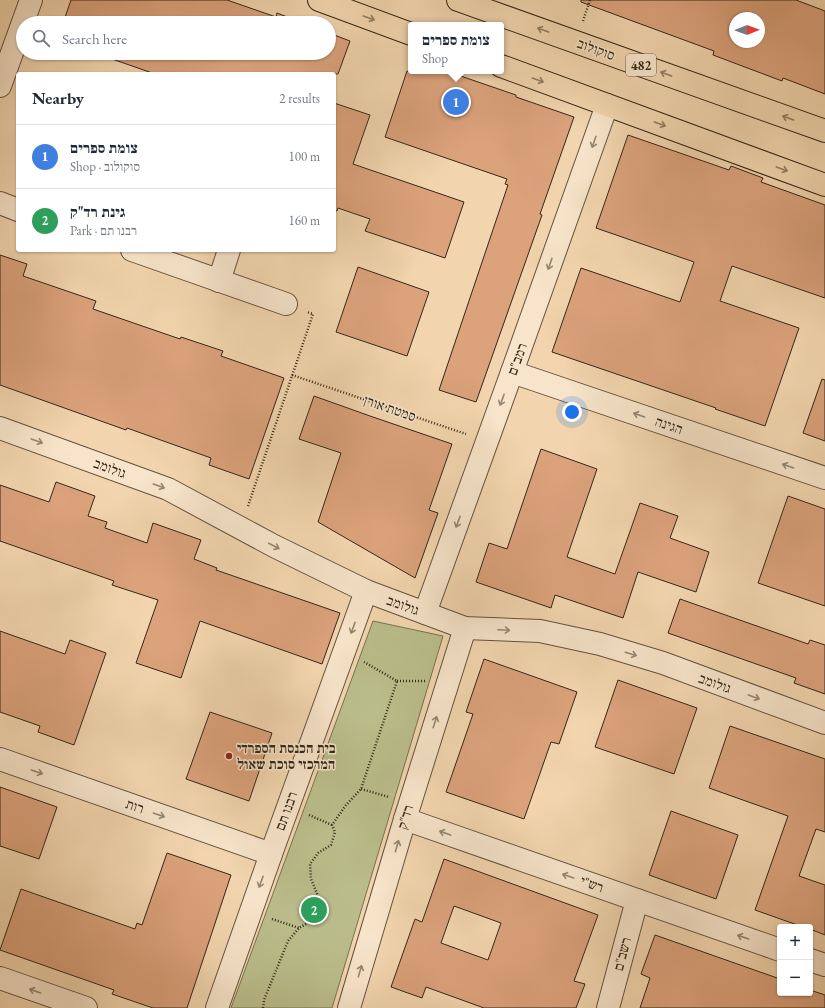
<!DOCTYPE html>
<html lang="en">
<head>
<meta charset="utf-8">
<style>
	:root { --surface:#fff; --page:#f2f2f3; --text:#1f2937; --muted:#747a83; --line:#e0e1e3; --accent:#8f2418 }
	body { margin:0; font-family:"EB Garamond","Frank Ruhl Libre",serif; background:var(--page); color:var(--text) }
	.controls { position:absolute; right:12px; bottom:12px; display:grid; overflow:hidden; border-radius:4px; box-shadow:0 1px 3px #0004 }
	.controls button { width:36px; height:36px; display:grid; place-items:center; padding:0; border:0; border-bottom:1px solid var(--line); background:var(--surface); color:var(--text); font:20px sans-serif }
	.compass { position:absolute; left:729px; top:12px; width:36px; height:36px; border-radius:50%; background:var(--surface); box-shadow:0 1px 3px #0004; rotate:89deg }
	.you { position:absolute; left:572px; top:412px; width:14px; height:14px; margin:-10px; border:3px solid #fff; border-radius:50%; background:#1a73e8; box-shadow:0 0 0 6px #1a73e833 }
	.badge { display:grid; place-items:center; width:26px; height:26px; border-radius:50%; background:var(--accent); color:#fff; font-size:13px; font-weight:700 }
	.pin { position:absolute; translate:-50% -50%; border:2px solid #fff; box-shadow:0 1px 4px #0006 }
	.popup { position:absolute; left:408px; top:22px; width:96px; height:52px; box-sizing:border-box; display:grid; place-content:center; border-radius:4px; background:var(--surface); filter:drop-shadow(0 1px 3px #0005); font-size:13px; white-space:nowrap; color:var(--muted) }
	.popup b { font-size:15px; color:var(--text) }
	.popup::after { content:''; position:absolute; left:50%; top:100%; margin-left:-8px; border:8px solid transparent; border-top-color:var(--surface) }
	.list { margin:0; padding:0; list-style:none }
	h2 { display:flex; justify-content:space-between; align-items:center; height:52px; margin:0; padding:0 16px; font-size:17px }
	h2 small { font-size:13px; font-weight:400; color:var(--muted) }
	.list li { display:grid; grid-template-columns:26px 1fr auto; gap:12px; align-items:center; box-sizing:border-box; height:64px; padding:0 16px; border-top:1px solid var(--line) }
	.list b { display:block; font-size:15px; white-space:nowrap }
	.list p { margin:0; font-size:13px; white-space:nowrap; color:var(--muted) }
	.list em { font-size:13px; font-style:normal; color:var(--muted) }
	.icon { flex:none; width:22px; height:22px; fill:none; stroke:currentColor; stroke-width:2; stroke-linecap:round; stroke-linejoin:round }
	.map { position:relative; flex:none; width:825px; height:1008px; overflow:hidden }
	.search { position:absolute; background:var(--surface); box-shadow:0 1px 3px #0004; left:16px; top:16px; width:320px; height:44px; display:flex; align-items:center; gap:10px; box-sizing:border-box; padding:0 14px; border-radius:22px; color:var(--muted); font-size:15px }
	.panel { position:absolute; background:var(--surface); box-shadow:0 1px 3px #0004; left:16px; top:72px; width:320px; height:180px; border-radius:4px }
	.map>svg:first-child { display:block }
	.green { fill:#babd8b; stroke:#767252 }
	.building { fill:#dba27c; stroke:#332719; fill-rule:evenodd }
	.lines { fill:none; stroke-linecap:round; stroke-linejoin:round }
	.minor-casing { stroke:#63523e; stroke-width:24 }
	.major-casing { stroke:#332719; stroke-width:24 }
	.path { stroke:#332719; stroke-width:2.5; stroke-dasharray:1 2; stroke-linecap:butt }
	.minor { stroke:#f7e4ca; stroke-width:22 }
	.major { stroke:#f2d5ae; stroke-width:22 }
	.oneway { stroke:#927e64 }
	.oneway2 { stroke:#958672 }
	.poi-dot { fill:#8f2418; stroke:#f7e4ca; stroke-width:1.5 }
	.labels { text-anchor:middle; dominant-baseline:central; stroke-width:3; stroke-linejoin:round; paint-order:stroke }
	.shield { fill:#f7e4ca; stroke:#6e604e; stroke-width:1 }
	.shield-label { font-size:13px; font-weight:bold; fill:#332719 }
	.street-label { font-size:14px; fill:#332719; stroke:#f7e4ca }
	.poi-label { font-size:14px; font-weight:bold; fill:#332719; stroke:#f7e4ca; text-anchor:start }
</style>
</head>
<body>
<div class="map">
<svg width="825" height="1008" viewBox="0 0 825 1008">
	<rect width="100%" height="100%" fill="#f2d5ae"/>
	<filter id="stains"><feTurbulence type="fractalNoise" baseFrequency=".005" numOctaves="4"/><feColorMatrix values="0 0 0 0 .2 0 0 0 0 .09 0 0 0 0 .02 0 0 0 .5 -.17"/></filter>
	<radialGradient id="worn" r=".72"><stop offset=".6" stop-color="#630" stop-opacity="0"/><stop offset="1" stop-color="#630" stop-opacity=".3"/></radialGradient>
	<path class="green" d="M373 621 443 636 332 1008H231Z"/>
	<g class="building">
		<path d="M71 0H227L276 17 277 13 303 23H63Z"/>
		<path d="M581 0H796L825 11V94L783 78 782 81 713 55 714 51 581 2ZM735 18H759V42H735Z"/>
		<path d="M329 33 350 41 338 74H155L95 53H329Z"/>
		<path d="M407 71H446L516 95V97L574 117 540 214 542 215 476 402 439 390 508 185 505 184 507 179 385 137Z"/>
		<path d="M334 103 370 115 353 164 464 202 445 258 365 231 370 219 338 208 337 211 334 210Z"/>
		<path d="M628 135 729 170 731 166 763 178 761 182 825 205V298L732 266 720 301 799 328 765 426 715 409 716 408 552 352 581 268 680 302 694 262 596 228Z"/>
		<path d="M0 255 27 264 23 276 96 301 93 309 180 339 181 337 223 351 221 356 284 378 249 479 209 465 211 458 127 428 126 430 0 385Z"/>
		<path d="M358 267 429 292 407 356 336 332Z"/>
		<path d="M822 379 825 380V441L803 433Z"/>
		<path d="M314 396 370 416 452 444 429 510 438 513 415 578 318 522 341 453 299 439Z"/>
		<path d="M541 449 597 469 567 557 615 574 640 503 678 516 670 538 709 552 696 592 638 572 623 618 555 595 551 608 476 582 489 543 507 549Z"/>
		<path d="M56 482 95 496 88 516 107 522 105 528 147 543 153 523 201 540 194 559 217 568 216 570 340 613 322 664 200 621 181 678 136 663 158 600 112 585 114 581 0 541V485L49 502Z"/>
		<path d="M788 496 825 509V606L758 583Z"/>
		<path d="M680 599 808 644 810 640 825 645V694L794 683 796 678 668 633Z"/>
		<path d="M0 631 65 654 70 640 106 653 74 745 38 732 40 726 0 712Z"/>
		<path d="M484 659 577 692 559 744 551 742 524 819 446 792 473 714 466 712Z"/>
		<path d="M618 680 697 708 674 774 595 747Z"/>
		<path d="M210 712 272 733 249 801 186 779Z"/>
		<path d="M730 726 825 759V832L816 829 799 876 825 885V935L810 929V927H803L755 910 788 816 709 788Z"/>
		<path d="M0 787 57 807 39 859 0 846Z"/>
		<path d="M671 811 738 835 716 899 649 875Z"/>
		<path d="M167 853 231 875 187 1008H153L112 994 114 990 0 950 21 889 135 929 137 923 142 925Z"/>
		<path d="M444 859 598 915 574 981 585 984 576 1008H484L426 987 422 998 391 987 415 919 422 922ZM454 906 501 923 488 960 441 943Z"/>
		<path d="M655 935 780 979V993H810V990L825 995V1008H640L650 978 641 974Z"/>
	</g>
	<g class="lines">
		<defs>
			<g id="minor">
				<path d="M0 86 31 0"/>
				<path d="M0 203 18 210"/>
				<path d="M132 250 286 304"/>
				<path d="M219 281 229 250"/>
				<path d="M512 372 825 478"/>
				<path d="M0 428 168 489 274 546 366 591 465 628 540 631 600 644 663 663 825 723"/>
				<path d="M425 613 512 372 607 105"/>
				<path d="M0 759 271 854"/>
				<path d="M405 819 780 950"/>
				<path d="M810 960 825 965"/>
				<path d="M0 978 86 1008"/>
				<path d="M217 1008 271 854 366 591"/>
				<path d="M349 1008 405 819 465 628"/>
				<path d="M608 1008 637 900"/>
			</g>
			<g id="major">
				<path d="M319 0 411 34"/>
				<path d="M458 0 825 131"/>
				<path d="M501 66 825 185"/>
			</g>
		</defs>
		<use href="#minor" class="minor-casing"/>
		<use href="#major" class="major-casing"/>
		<g class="path">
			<path d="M583 21 590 0"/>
			<path d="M292 375 466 434"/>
			<path d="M248 506 313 314 307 312"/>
			<path d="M397 681H425"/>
			<path d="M361 789 389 797"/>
			<path d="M309 815 332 825"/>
			<path d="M272 919 299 928"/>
			<path d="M263 1008 264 1000 288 941 299 928 311 921 322 911 318 896 311 879 310 864 318 853 331 845 335 832 332 825 346 805 361 789 397 681 364 662"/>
		</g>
		<use href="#minor" class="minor"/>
		<use href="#major" class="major"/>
	</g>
	<defs><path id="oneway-shaft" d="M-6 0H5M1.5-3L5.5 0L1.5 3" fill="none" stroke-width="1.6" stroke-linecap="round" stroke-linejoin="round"/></defs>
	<g class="oneway">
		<use href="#oneway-shaft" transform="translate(369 18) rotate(20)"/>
		<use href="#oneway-shaft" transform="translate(543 30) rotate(-160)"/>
		<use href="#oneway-shaft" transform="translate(666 74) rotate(-160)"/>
		<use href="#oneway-shaft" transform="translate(538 80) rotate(20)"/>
		<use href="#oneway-shaft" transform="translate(788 118) rotate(-160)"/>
		<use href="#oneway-shaft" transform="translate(660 124) rotate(20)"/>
		<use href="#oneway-shaft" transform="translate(782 169) rotate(20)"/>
	</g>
	<g class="oneway2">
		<use href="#oneway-shaft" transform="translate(594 142) rotate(109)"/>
		<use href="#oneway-shaft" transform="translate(550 264) rotate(109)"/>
		<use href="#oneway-shaft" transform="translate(502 400) rotate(110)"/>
		<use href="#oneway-shaft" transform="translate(639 415) rotate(-161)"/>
		<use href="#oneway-shaft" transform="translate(37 441) rotate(20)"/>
		<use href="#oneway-shaft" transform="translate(788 466) rotate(-161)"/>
		<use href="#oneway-shaft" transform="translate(159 486) rotate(20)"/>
		<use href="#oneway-shaft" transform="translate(458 522) rotate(110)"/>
		<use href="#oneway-shaft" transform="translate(274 546) rotate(27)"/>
		<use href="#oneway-shaft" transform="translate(353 628) rotate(110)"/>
		<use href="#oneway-shaft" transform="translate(504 630) rotate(3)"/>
		<use href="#oneway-shaft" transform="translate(631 654) rotate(17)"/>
		<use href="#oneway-shaft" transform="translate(754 697) rotate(20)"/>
		<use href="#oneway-shaft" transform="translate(435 722) rotate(-72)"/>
		<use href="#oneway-shaft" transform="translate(37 772) rotate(19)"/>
		<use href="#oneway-shaft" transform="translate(159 815) rotate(19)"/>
		<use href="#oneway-shaft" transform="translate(445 833) rotate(-161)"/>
		<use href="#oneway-shaft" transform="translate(397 846) rotate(-74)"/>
		<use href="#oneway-shaft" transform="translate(568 876) rotate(-161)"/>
		<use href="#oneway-shaft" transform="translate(261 882) rotate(110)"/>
		<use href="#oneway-shaft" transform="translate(743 937) rotate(-161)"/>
		<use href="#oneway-shaft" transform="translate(360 971) rotate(-74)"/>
		<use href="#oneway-shaft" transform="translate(35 991) rotate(-161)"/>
	</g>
	<circle class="poi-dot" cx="229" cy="756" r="4"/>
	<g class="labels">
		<rect class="shield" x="626" y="54" width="30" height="22" rx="3"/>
		<g class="shield-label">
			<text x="641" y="65">482</text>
		</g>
		<g class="street-label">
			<text transform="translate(596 49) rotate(20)">סוקולוב</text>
			<text transform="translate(517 359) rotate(-70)">רמב"ם</text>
			<text transform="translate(390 408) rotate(19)">סמטת אורן</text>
			<text transform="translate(669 425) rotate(19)">הגינה</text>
			<text transform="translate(110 468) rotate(20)">גולומב</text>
			<text transform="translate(403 605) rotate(20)">גולומב</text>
			<text transform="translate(715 683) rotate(20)">גולומב</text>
			<text transform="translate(135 806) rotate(19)">רות</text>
			<text transform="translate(286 811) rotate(-70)">רבנו תם</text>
			<text transform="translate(405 817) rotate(-73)">רד"ק</text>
			<text transform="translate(592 884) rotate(19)">רש"י</text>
			<text transform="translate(622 954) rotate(-75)">רשב"ם</text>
		</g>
		<g class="poi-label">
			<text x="237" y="748">בית הכנסת הספרדי<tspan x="237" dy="16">המרכזי סוכת שאול</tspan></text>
		</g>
	</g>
	<rect width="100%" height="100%" filter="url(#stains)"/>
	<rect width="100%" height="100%" fill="url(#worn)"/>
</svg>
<div class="controls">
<button>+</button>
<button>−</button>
</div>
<svg class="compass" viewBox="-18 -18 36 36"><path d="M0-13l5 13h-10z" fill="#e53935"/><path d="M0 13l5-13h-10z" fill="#747a83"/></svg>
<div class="you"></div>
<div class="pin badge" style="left:456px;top:102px;background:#3f7fe0">1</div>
<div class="popup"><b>צומת ספרים</b>Shop</div>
<div class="pin badge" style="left:314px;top:910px;background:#2e9e5b">2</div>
<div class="search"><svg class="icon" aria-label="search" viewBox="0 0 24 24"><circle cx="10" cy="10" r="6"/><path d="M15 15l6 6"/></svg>Search here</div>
<section class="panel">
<h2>Nearby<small>2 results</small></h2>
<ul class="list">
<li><span class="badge" style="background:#3f7fe0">1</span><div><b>צומת ספרים</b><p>Shop · סוקולוב</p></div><em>100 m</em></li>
<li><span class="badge" style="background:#2e9e5b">2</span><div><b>גינת רד&quot;ק</b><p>Park · רבנו תם</p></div><em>160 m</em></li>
</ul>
</section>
</div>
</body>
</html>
